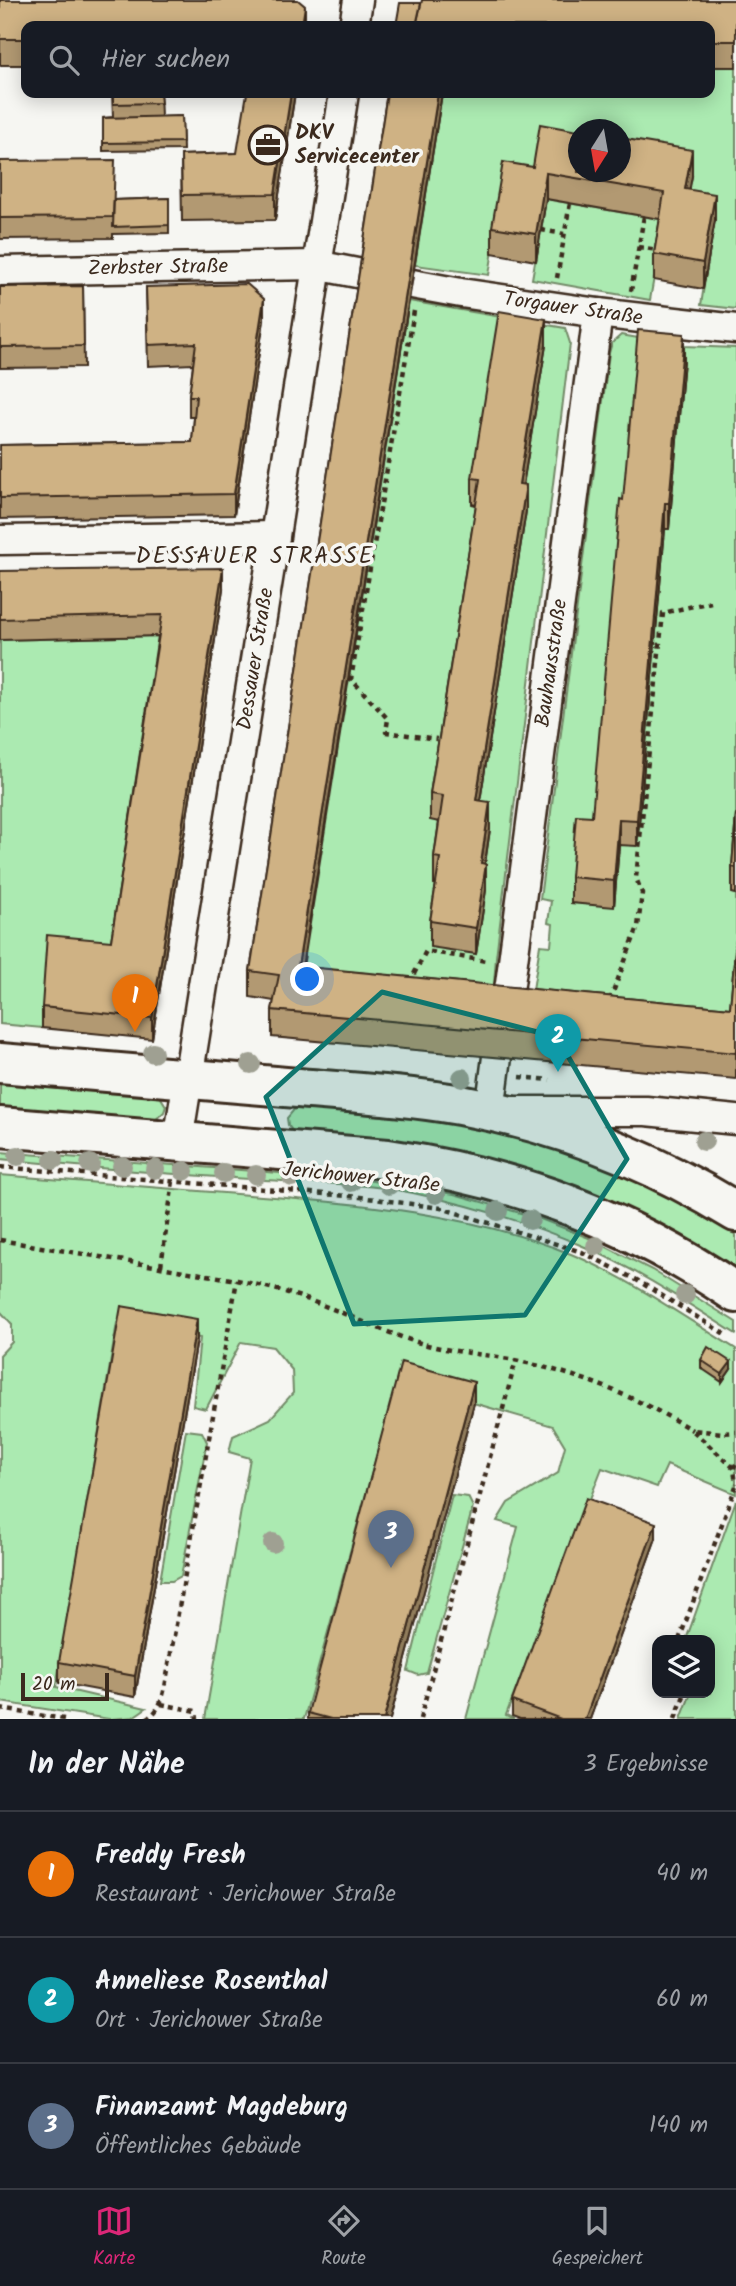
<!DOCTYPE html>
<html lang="de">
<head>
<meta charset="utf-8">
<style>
	:root { --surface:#171b24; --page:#242831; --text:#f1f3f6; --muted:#9ea1a6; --line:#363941; --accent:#db2777 }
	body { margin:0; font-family:Kalam,sans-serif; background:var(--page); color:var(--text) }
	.controls { position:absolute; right:21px; bottom:21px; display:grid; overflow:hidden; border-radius:14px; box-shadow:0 4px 18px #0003 }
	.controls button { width:63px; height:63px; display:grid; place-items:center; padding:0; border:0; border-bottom:2px solid var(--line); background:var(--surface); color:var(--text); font:35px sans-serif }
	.compass { position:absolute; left:568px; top:119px; width:63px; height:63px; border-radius:50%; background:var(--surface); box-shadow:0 4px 18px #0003; rotate:191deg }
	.scale { position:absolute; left:21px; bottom:18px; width:88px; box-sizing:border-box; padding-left:7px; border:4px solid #3b2a1e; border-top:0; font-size:19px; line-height:24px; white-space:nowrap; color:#3b2a1e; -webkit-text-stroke:5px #f6f6f2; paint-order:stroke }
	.you { position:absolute; left:308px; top:980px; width:24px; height:24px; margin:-18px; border:5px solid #fff; border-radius:50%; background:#1a73e8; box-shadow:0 0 0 10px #1a73e833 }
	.badge { display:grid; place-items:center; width:46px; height:46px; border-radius:50%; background:var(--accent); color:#fff; font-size:23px; font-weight:700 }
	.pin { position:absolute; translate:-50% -58px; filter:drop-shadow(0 2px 4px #0008) }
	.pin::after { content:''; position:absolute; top:37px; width:24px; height:21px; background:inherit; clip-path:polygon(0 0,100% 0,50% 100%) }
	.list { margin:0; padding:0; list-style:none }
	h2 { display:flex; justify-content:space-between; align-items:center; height:91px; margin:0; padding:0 28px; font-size:30px }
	h2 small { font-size:23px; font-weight:400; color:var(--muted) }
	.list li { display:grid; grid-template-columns:46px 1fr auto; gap:21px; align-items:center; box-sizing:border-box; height:126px; padding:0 28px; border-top:2px solid var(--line) }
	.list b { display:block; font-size:26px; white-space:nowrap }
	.list p { margin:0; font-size:23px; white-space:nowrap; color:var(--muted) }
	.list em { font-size:23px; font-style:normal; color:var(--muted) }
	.icon { flex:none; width:38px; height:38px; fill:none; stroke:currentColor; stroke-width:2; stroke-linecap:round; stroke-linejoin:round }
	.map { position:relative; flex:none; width:736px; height:1719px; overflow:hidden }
	.search { position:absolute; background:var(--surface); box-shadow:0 4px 18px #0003; left:21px; right:21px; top:21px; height:77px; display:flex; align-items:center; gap:18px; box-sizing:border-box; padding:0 24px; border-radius:14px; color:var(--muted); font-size:26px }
	.sheet { height:469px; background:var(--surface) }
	nav { display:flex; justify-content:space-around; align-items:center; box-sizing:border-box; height:98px; border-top:2px solid var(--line); background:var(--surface); font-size:19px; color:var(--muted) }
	nav a { display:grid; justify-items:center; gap:4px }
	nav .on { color:var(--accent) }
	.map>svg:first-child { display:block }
	.green { fill:#abeab1; stroke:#738a68; stroke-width:2 }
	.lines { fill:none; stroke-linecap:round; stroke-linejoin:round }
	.street-casing { stroke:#3b2a1e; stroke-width:33 }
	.primary-casing { stroke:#3b2a1e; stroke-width:44 }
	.path { stroke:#3b2a1e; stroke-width:4.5; stroke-dasharray:5 5; stroke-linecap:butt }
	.street { stroke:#f6f6f2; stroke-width:28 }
	.primary { stroke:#f6f6f2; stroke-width:38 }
	.tree { fill:#9fa092 }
	.wall { fill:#b29972; stroke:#3b2a1e; stroke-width:2 }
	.shaded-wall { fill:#917d5c; stroke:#3b2a1e; stroke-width:2 }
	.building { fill:#cfb284; stroke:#3b2a1e; stroke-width:2 }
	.marked { fill:#0f766e; fill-opacity:0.2; stroke:#0f766e; stroke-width:5; stroke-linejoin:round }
	.labels { text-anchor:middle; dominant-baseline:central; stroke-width:7; stroke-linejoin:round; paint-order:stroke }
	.poi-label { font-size:21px; font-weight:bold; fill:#3b2a1e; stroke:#f6f6f2; text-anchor:start }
	.street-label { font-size:21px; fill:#3b2a1e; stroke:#f6f6f2 }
	.neighbourhood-label { font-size:23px; letter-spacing:2px; fill:#3b2a1e; stroke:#f6f6f2 }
</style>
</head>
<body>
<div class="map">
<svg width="736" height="1719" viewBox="0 0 736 1719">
	<rect width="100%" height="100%" fill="#f6f6f2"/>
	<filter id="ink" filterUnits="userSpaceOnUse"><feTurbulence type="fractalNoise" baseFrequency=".0143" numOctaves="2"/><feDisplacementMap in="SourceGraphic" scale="14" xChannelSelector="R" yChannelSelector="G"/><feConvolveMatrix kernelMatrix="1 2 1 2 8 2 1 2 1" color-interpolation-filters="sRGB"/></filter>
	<g filter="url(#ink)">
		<g class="green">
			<path d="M710 67H736V309L701 305 714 221 621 164 620 130H578V157L533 193 503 188 489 275 415 265 442 93H710Z"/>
			<path d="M546 199 664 220 650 300 532 279Z"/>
			<path d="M409 301 565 328 570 343 496 957 492 1011 298 992Z"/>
			<path d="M621 335 684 346 736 348V840L732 893 736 894V965L730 1034 529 1015 540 945 551 946 553 924 548 923 551 901 540 899 609 353 612 343Z"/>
			<path d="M162 636 111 962 47 956 42 1028 0 1024V640Z"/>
			<path d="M0 1079 158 1093 166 1106 164 1112 153 1122 0 1112Z"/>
			<path d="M297 1106C337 1109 379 1109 419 1115 531 1132 640 1174 736 1235V1273L294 1133 288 1125 287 1118Z"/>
			<path d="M0 1152 360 1179 454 1194 538 1218 589 1238 652 1270 736 1322V1334C687 1303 638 1270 585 1247 530 1223 470 1205 413 1193 359 1182 303 1183 249 1179 166 1174 83 1167 0 1159Z"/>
			<path d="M0 1175C83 1181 166 1188 249 1195 360 1204 466 1212 571 1254 629 1278 682 1316 736 1349V1494L667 1465 657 1487 602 1468 506 1715 514 1719H466L518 1527 497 1521 508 1503 558 1473 565 1446 553 1426 397 1381 304 1719H205L250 1458 229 1452 233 1436 270 1419 293 1393 292 1370 273 1347 241 1342 206 1409 193 1406 200 1338 117 1323 56 1687 146 1708 133 1717 109 1719 0 1702V1355L12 1342V1324L0 1311Z"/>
			<path d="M186 1430 202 1432 207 1442 181 1576 172 1581H160Z"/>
			<path d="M452 1495 468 1497 473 1507 427 1673 418 1675 408 1671Z"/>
			<path d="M736 1500V1719H681L691 1693H710V1640H686Z"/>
		</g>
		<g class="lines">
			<defs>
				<g id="street">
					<path d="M354 26 358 0"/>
					<path d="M0 271 316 265 362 274"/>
					<path d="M412 284 461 293 598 313 736 329"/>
					<path d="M0 540 275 536"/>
					<path d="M503 1012 510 984 598 313"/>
					<path d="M497 1057 490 1111H646L736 1120"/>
					<path d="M178 1141 275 536 344 93"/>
				</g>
				<g id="primary">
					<path d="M0 1063C92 1071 184 1078 275 1086 337 1092 399 1094 460 1105 559 1123 651 1160 736 1212"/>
					<path d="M0 1127 388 1159C518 1178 627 1219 736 1293"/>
				</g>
			</defs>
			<use href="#street" class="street-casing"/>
			<use href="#primary" class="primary-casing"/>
			<g class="path">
				<path d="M541 230 564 234"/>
				<path d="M638 247 658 250"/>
				<path d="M557 278 570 203"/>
				<path d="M631 291 644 216"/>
				<path d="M414 311 351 679 388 719 386 732 437 739"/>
				<path d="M414 974 426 951 486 961"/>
				<path d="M610 1000 638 927 642 893 636 878 663 613 711 602"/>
				<path d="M520 1077 550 1080"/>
				<path d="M0 1167 360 1197 441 1208 582 1252 635 1279 728 1336"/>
				<path d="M0 1240 237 1280C263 1286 289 1292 314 1302 351 1315 386 1334 424 1344 455 1353 487 1354 519 1361 584 1376 634 1396 692 1430"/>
				<path d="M161 1266 173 1181"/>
				<path d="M736 1464 734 1468 736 1484"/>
				<path d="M734 1468 692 1430 723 1433 736 1432"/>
				<path d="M679 1640 736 1486"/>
				<path d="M161 1704 196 1711 197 1719"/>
				<path d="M0 1709 64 1719"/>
				<path d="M146 1719C159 1712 162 1700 165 1687L237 1280"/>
				<path d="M420 1719 516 1360"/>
				<path d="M675 1719 685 1693"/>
			</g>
			<use href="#street" class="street"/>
			<use href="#primary" class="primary"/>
		</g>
		<g class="tree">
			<circle cx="153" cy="1053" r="10"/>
			<circle cx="251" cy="1064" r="10"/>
			<circle cx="462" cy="1078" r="10"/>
			<circle cx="704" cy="1141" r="10"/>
			<circle cx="18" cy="1156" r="10"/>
			<circle cx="53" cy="1160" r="10"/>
			<circle cx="90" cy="1164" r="10"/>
			<circle cx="122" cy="1166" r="10"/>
			<circle cx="155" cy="1169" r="10"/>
			<circle cx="184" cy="1171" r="10"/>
			<circle cx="224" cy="1173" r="10"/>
			<circle cx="256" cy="1175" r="10"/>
			<circle cx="292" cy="1177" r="10"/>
			<circle cx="351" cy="1182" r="10"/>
			<circle cx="389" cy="1185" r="10"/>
			<circle cx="436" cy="1194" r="10"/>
			<circle cx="498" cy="1211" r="10"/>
			<circle cx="530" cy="1220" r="10"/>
			<circle cx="596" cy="1246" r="10"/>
			<circle cx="685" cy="1295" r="10"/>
			<circle cx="273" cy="1543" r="10"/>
		</g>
		<g class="wall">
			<path d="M0 0 305 26H26V65H0Z"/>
			<path d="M736 0V67H710V26Z"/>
			<path d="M112 93H160L161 117 182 116 183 150 103 151V118L113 117Z"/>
			<path d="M295 93 275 220 182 221 181 155 237 153Z"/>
			<path d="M387 93H442L303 967 730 1008 736 939V1079L272 1037V1010L274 1001 250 997V971Z"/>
			<path d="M0 161 114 200 169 198V233L113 234V238L0 239Z"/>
			<path d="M533 167 692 176 689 190 715 220 703 289 654 280V254L660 219 546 199 536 261 492 253V227Z"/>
			<path d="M83 286 84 367 0 368V287Z"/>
			<path d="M146 287 264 320 234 515 0 519V445L192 442 194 417H189V396L193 364 148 366Z"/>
			<path d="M546 345 523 484 526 511 480 801 490 829 485 864 486 890 476 954 430 947V921L436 884H434V857L439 822 430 820V794L476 505 472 504V478Z"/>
			<path d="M684 360 669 529H665L637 846 619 845 614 907 571 903V877L592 816Z"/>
			<path d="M0 571 223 589 152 1039 42 1028V1007L111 941 158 636 0 640Z"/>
			<path d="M736 814V894L732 893V867Z"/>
			<path d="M197 1340 135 1697 59 1683V1662Z"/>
			<path d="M701 1360 731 1369 722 1382 701 1368Z"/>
			<path d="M474 1403 390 1719H308V1713Z"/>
			<path d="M656 1538 590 1719H520L512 1716V1701Z"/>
		</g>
		<g class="shaded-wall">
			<path d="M305 6V26H302Z"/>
			<path d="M291 93H295L275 220V194Z"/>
			<path d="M438 93H442L298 992V966Z"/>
			<path d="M692 150V176L685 215V189Z"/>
			<path d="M546 173V199L536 261V234Z"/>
			<path d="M715 194V220L703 289V263Z"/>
			<path d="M264 299V320L234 515V494Z"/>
			<path d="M546 319V345L519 510V484Z"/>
			<path d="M684 334V360L669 529V503Z"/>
			<path d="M526 485V511L476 826V800Z"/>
			<path d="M665 503V529L637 846V820Z"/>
			<path d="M223 568V589L152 1039V1018Z"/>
			<path d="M490 802V829L481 889V863Z"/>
			<path d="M619 819V845L614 907V881Z"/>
			<path d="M486 864V890L476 954V928Z"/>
			<path d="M197 1319V1340L135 1697V1676Z"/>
			<path d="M731 1362V1369L722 1382V1374Z"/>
			<path d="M474 1382V1403L390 1719H384Z"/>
			<path d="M656 1523V1538L590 1719H585Z"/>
		</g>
		<g class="building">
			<path d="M0 0H298L305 6 302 26H26V39H0Z"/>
			<path d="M422 0H736V41H710V26H416Z"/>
			<path d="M400 3H421L416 26H396Z"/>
			<path d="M113 93H160L161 103 113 104Z"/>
			<path d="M247 93H291L275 194 182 195 181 155 237 153Z"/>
			<path d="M387 93H438L298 966 730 1008 736 939V1053L272 1010 279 975 250 971Z"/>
			<path d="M182 116 183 142 103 143V118Z"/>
			<path d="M540 124 578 131V172H620V138L692 150 685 189 715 194 703 263 654 254 664 193 546 173 536 234 492 227 503 162 533 167Z"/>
			<path d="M115 160 113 217 0 218V161Z"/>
			<path d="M169 198V225L113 227 114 200Z"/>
			<path d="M247 284 264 299 234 494 0 498V445L192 442 196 396H189L196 343 148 345 146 287Z"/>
			<path d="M83 286 84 346 0 347V287Z"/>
			<path d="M499 311 546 319 519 484 526 485 476 800 490 802 481 863 486 864 476 928 430 921 440 858 434 857 443 796 430 794 480 479 472 478Z"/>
			<path d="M638 330 684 334 669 503H665L637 820 619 819 614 881 571 877 576 815 592 816 620 499 623 500Z"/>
			<path d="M223 568 152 1018 42 1007 47 935 111 941 162 615 0 619V571Z"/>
			<path d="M736 814V868L732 867Z"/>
			<path d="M121 1306 197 1319 135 1676 59 1662Z"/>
			<path d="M708 1347 731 1362 722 1374 701 1360Z"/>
			<path d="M401 1362 474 1382 384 1719H331L308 1713Z"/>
			<path d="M586 1498 656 1523 585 1719H561L512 1701Z"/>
		</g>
	</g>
	<path class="marked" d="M382 992 557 1037 627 1159 525 1315 354 1324 266 1097Z"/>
	<defs>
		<symbol id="office-ring" viewBox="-11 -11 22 22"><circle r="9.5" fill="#f6f6f2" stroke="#3b2a1e" stroke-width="1.5"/><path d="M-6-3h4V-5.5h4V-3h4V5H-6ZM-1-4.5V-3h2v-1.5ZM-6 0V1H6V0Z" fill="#3b2a1e"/></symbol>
	</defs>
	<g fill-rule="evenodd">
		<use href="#office-ring" x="246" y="123" width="44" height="44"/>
	</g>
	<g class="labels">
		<g class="poi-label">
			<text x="295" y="133">DKV<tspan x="295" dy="24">Servicecenter</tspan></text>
		</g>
		<g class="street-label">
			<text transform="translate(158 268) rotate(-1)">Zerbster Straße</text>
			<text transform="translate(573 309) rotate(8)">Torgauer Straße</text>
			<text transform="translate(256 659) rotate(-81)">Dessauer Straße</text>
			<text transform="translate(552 663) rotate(-82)">Bauhausstraße</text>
			<text transform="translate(361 1178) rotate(6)">Jerichower Straße</text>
		</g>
		<g class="neighbourhood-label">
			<text x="255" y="557">DESSAUER STRASSE</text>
		</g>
	</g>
</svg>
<div class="controls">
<button><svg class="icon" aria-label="layers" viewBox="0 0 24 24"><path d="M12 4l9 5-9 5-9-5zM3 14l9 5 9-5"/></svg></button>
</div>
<svg class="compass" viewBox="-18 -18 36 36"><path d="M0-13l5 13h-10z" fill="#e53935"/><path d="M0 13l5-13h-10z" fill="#9ea1a6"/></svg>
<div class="scale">20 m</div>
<div class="you"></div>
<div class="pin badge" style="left:135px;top:1032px;background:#e8710a">1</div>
<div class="pin badge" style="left:558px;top:1072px;background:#0f9aa8">2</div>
<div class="pin badge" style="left:391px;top:1568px;background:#5c6f8a">3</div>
<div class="search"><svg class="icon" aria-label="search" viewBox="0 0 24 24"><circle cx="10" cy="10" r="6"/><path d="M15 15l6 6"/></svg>Hier suchen</div>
</div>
<section class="sheet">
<h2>In der Nähe<small>3 Ergebnisse</small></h2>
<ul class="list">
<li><span class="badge" style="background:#e8710a">1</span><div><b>Freddy Fresh</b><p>Restaurant · Jerichower Straße</p></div><em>40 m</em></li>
<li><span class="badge" style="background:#0f9aa8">2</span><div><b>Anneliese Rosenthal</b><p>Ort · Jerichower Straße</p></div><em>60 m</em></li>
<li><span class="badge" style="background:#5c6f8a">3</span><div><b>Finanzamt Magdeburg</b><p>Öffentliches Gebäude</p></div><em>140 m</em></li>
</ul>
</section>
<nav>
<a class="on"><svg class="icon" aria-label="map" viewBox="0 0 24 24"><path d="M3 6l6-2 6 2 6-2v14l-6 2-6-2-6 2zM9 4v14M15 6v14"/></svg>Karte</a>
<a><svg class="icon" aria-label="directions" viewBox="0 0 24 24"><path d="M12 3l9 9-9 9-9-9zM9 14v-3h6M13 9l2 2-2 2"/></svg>Route</a>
<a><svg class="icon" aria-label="saved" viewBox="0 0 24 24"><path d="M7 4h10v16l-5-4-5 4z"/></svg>Gespeichert</a>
</nav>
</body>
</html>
